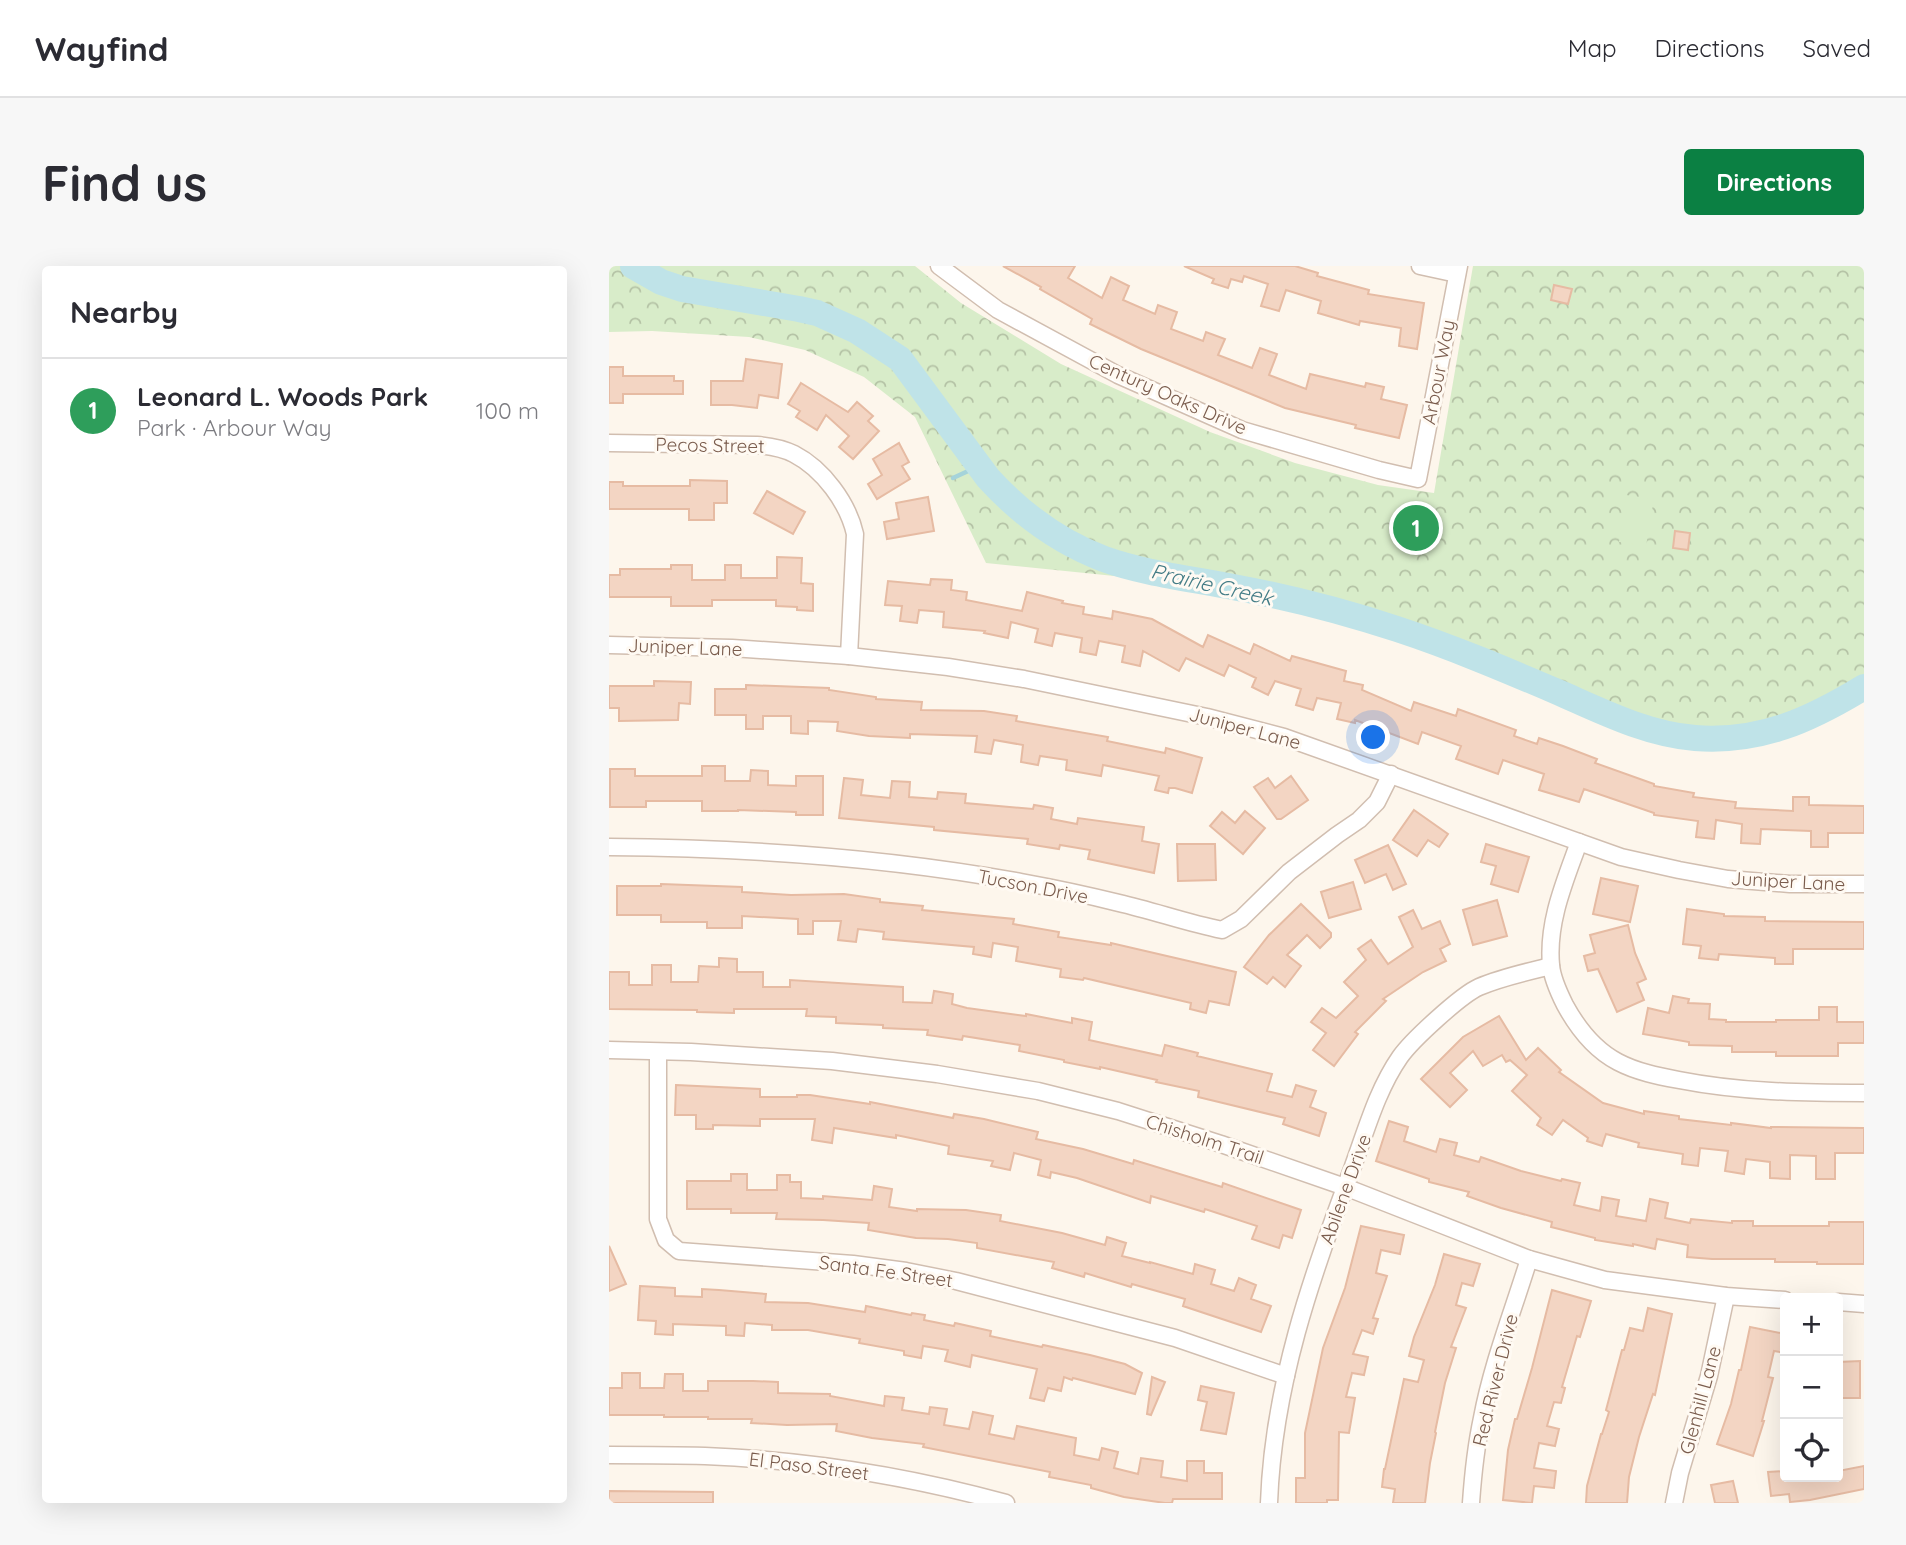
<!DOCTYPE html>
<html lang="en">
<head>
<meta charset="utf-8">
<style>
	:root { --surface:#fff; --page:#f7f7f7; --text:#2b2b33; --muted:#7c7c81; --line:#e1e1e2; --accent:#0b8043 }
	body { margin:0; font-family:Quicksand,sans-serif; background:var(--page); color:var(--text) }
	.controls { position:absolute; right:21px; bottom:21px; display:grid; overflow:hidden; border-radius:7px; box-shadow:0 7px 28px #0002 }
	.controls button { width:63px; height:63px; display:grid; place-items:center; padding:0; border:0; border-bottom:2px solid var(--line); background:var(--surface); color:var(--text); font:35px sans-serif }
	.you { position:absolute; left:765px; top:472px; width:24px; height:24px; margin:-18px; border:5px solid #fff; border-radius:50%; background:#1a73e8; box-shadow:0 0 0 10px #1a73e833 }
	.badge { display:grid; place-items:center; width:46px; height:46px; border-radius:50%; background:var(--accent); color:#fff; font-size:23px; font-weight:700 }
	.pin { position:absolute; translate:-50% -50%; border:4px solid #fff; box-shadow:0 2px 7px #0006 }
	.list { margin:0; padding:0; list-style:none }
	h2 { display:flex; justify-content:space-between; align-items:center; height:91px; margin:0; padding:0 28px; font-size:30px }
	h2 small { font-size:23px; font-weight:400; color:var(--muted) }
	.list li { display:grid; grid-template-columns:46px 1fr auto; gap:21px; align-items:center; box-sizing:border-box; height:105px; padding:0 28px; border-top:2px solid var(--line) }
	.list b { display:block; font-size:26px; white-space:nowrap }
	.list p { margin:0; font-size:23px; white-space:nowrap; color:var(--muted) }
	.list em { font-size:23px; font-style:normal; color:var(--muted) }
	.icon { flex:none; width:38px; height:38px; fill:none; stroke:currentColor; stroke-width:2; stroke-linecap:round; stroke-linejoin:round }
	.map { position:relative; flex:none; width:1255px; height:1237px; overflow:hidden; border-radius:7px }
	header { display:flex; align-items:center; gap:42px; box-sizing:border-box; height:98px; padding:0 35px; background:var(--surface); border-bottom:2px solid var(--line) }
	header strong { font-size:33px }
	nav { display:flex; gap:38px; margin-inline-start:auto; font-size:24px }
	.intro { display:flex; align-items:center; justify-content:space-between; box-sizing:border-box; height:168px; padding:0 42px }
	h1 { margin:0; font-size:49px }
	.button { padding:18px 32px; border-radius:7px; background:var(--accent); color:#fff; font-size:24px; font-weight:700 }
	main { display:flex; gap:42px; padding:0 42px }
	aside { flex:1; background:var(--surface); border-radius:7px; box-shadow:0 7px 28px #0002 }
	.map>svg:first-child { display:block }
	.forest { fill:url(#forest-crowns) }
	.garden { fill:#d8ecc9 }
	.lines { fill:none; stroke-linecap:round; stroke-linejoin:round }
	.stream { stroke:#a5d3da; stroke-width:4.5 }
	.river { stroke:#bfe3e8; stroke-width:26 }
	.building { fill:#f3d5c3; stroke:#e6bba3; stroke-width:2 }
	.minor-casing { stroke:#d1beb0; stroke-width:19 }
	.minor { stroke:#fff; stroke-width:16 }
	.labels { text-anchor:middle; dominant-baseline:central; stroke-width:6; stroke-linejoin:round; paint-order:stroke }
	.street-label { font-size:19px; fill:#7a5c4d; stroke:#fffaf3 }
	.water-label { font-size:21px; font-style:italic; fill:#437c86; stroke:#fffaf3 }
</style>
</head>
<body>
<header>
<strong>Wayfind</strong>
<nav><a>Map</a><a>Directions</a><a>Saved</a></nav>
</header>
<div class="intro"><h1>Find us</h1><a class="button">Directions</a></div>
<main>
<aside>
<h2>Nearby<small></small></h2>
<ul class="list">
<li><span class="badge" style="background:#2e9e5b">1</span><div><b>Leonard L. Woods Park</b><p>Park · Arbour Way</p></div><em>100 m</em></li>
</ul>
</aside>
<div class="map">
<svg width="1255" height="1237" viewBox="0 0 1255 1237">
	<defs>
		<pattern id="forest-crowns" width="20" height="18" patternUnits="userSpaceOnUse" patternTransform="scale(1.75)"><rect width="20" height="18" fill="#d8ecc9"/><path d="M2 6a3 3 0 1 1 6 0M12 15a3 3 0 1 1 6 0" fill="none" stroke="#b4c2a5"/></pattern>
	</defs>
	<rect width="100%" height="100%" fill="#fdf6ec"/>
	<path class="forest" d="M0 0H306L352 37 452 98 601 166 686 197 769 219 825 227 864 0H1255V426L1205 459 1113 481 1039 472 912 422 831 386 690 344 525 312 377 297 306 151 255 111 196 84 140 71 43 65 0 66Z"/>
	<path class="garden" d="M1017 229 1045 233 1037 280 1010 276Z"/>
	<g class="lines">
		<path class="stream" d="M344 212 370 200"/>
		<path class="river" d="M24 0 52 16 73 23 190 43 208 47 248 65 291 93 379 212C411 247 450 276 495 293 537 308 585 313 629 322 683 332 736 346 788 363 843 381 897 404 951 427 994 446 1038 468 1086 472 1151 477 1201 454 1255 421"/>
	</g>
	<g class="building">
		<path d="M394 0H466L459 12 493 32 502 11 520 20 514 34 546 48 549 39 568 46 562 63 594 75 597 66 616 73 609 89 643 102 651 82 668 88 660 109 697 123 701 108 756 121 757 117 775 121 772 133 798 139 790 172 746 162 747 159 676 142 532 83 481 58 483 53 431 23 432 21Z"/>
		<path d="M575 0H686L709 7 708 10 760 24 759 28 815 37 808 83 790 80 792 62 751 55 750 59 709 47 712 35 677 24 670 45 652 40 659 18 635 10 633 16 622 13 619 22 603 17 605 13Z"/>
		<path d="M945 19 963 23 959 38 942 34Z"/>
		<path d="M137 93 173 98 169 132 150 129 148 142 123 139H102V115H134Z"/>
		<path d="M0 101H14V110H65V115H74V128H14V137H0Z"/>
		<path d="M192 117 239 146 248 136 264 150 259 155 270 165 244 193 230 181 240 170 217 149 208 164 187 151 191 145 179 138Z"/>
		<path d="M290 177 300 196 293 200 301 213 268 233 259 218 273 209 264 193Z"/>
		<path d="M81 214 118 215V237H105V254H80V243H0V216H14V220H81Z"/>
		<path d="M158 225 196 246 184 268 145 247Z"/>
		<path d="M319 231 325 265 278 273 275 256 290 253 287 237Z"/>
		<path d="M1066 265 1081 267 1079 284 1064 282Z"/>
		<path d="M168 291 193 292 192 317 204 318V345L188 344V341L167 340V334H103V340H62V331H0V309H11V303H62V299H83V314H116V299H132V312H168Z"/>
		<path d="M322 313 343 314 342 324 358 326 357 334 413 345 418 326 454 335 453 337 475 341 474 348 503 353 504 345 543 353 594 381 599 369 641 388 645 378 681 395 683 390 737 405 735 415 754 419 753 424 802 445 805 436 847 450 849 443 907 464 905 470 928 478 930 472 954 480 988 493 986 497 1045 518V520L1085 527 1084 531 1127 536 1126 542 1184 545V531H1200V539L1255 540V567H1219V581H1202V565L1152 563 1151 578 1132 577 1133 558 1107 554 1105 573 1087 571 1089 555 1045 549V547L975 523 970 536 930 524 935 508 894 494 889 508 847 493 852 480 813 466 809 478 746 454V457L728 453 732 437 708 432 704 444 687 439 692 423 666 415 659 429 643 421 647 412 620 399 615 410 577 392 570 405 534 385 531 400 513 396 516 380 490 375 487 389 471 386 473 372 446 367 443 380 426 376 429 363 402 356 399 372 375 367 376 365 334 361 335 346 310 344 308 357 291 355 293 340 276 339 279 315 321 319Z"/>
		<path d="M45 415 82 416 81 438 70 437 69 454 10 455V442H0V420H45Z"/>
		<path d="M137 419 220 422V424L267 431V433L313 436 312 444 375 445 408 450 407 455 499 471 498 475 556 487 557 482 593 492 583 527 566 522H560L559 527 546 524 550 510 494 499 492 510 457 504 458 494 431 490 429 499 412 496 414 479 385 474 382 488 366 486 368 470 301 468V472L260 470 228 465 229 456 199 455V468L182 467V450H154V463H137V449H106V423H137Z"/>
		<path d="M93 500H116V515H141L142 504 159 505V519L187 520V510H214V549H187V546L129 544V545H93V535H37V541H1V503H26V510H93Z"/>
		<path d="M682 510 699 534 672 553H668L645 521 659 512 666 522Z"/>
		<path d="M235 512 254 514 252 529 281 532 283 515 301 516 300 531 328 533 329 526 357 528 356 537 424 543 425 539 444 542 442 553 468 558 469 552 535 561 533 575 550 578 545 607 479 593 481 584 451 579 450 583 418 578 419 573 325 564V561L230 552Z"/>
		<path d="M805 544 839 568 830 581 819 574 808 590 784 574Z"/>
		<path d="M636 545 656 562 634 588 601 560 613 546 626 557Z"/>
		<path d="M568 578H606L607 614 569 615Z"/>
		<path d="M877 578 920 591 909 626 882 618 887 600 872 596Z"/>
		<path d="M779 579 797 618 784 624 777 608 756 617 746 594Z"/>
		<path d="M992 612 1029 620 1021 656 984 648Z"/>
		<path d="M744 616 752 643 720 652 712 626Z"/>
		<path d="M52 618 133 621V626L182 629 235 628 271 633V636L314 640 313 644 405 653 404 658 450 666 449 671 502 679V677L627 706 620 739 600 735 597 747 581 743 582 737 475 712 474 714 451 711 452 703 407 695 409 681 384 677 382 691 364 688 365 681 274 673 275 666 249 663 247 676 229 674 232 655H204V668H189V653L133 650V662H98V656H52V649H8V620H52Z"/>
		<path d="M888 634 898 670 864 679 854 644Z"/>
		<path d="M692 638 722 667V671L711 682 698 669 678 689 692 700 676 721 664 711 658 718 635 701 660 669Z"/>
		<path d="M1078 643 1115 648V650L1156 651V655L1255 656V683H1184V698H1166V692L1110 688 1109 694 1090 692 1092 680 1074 678Z"/>
		<path d="M804 644 813 663 831 655 841 678 831 683 837 695 814 706 774 733 777 735 746 766 749 768 725 800 704 784 717 767 702 756 713 742 727 752 749 730 735 716 757 694 749 683 762 674 779 698 804 681 790 651Z"/>
		<path d="M1019 659 1026 687 1037 713 1028 717 1035 734 1008 746 989 703 979 705 975 690 986 687 981 669Z"/>
		<path d="M110 692 128 693V706H154V721H181V714L294 721V736L323 737 325 725 344 728 343 738 358 742 417 750V748L463 757V752L483 756 480 774 553 790 556 779 589 787 588 790 663 808 658 825 683 831 687 819 707 825 701 841 717 847 710 870 674 858 676 852 589 831 590 825 547 816 548 814 491 801V803L455 796V794L410 785 411 779 354 770 353 774 318 769 319 764 274 762V759L227 757V751L197 750 198 743H125V747L88 746V744L0 743V706H20V719H43V699H62V716H89L90 700 110 701Z"/>
		<path d="M1064 730 1080 733 1079 737 1101 738 1100 753 1117 754V756H1167V754H1210V741H1228V756H1255V777H1229V790H1167V786H1123V780L1080 779V776L1034 768 1039 742 1060 747Z"/>
		<path d="M890 750 917 794 929 782 952 804 950 806 994 837 1035 848V845L1070 850V853L1122 859V857L1162 862V861L1255 862V887H1226V913H1207V890L1181 889V913L1161 912V896L1137 893 1135 908 1116 905 1119 885 1091 882 1089 900 1073 898 1074 888 1029 881 1030 877 997 868 993 880 978 875 979 872 954 854 943 869 928 859 932 852 903 825 918 809 901 794 897 796 893 789 874 800 864 785 841 807 858 824 841 841 812 813 854 771Z"/>
		<path d="M67 819 151 823V831H188V829H201L261 838V836L344 852 345 848 375 853 429 866 427 873 474 883 524 898 525 894 613 921 614 917 692 944 683 972 674 969 670 982 643 973 648 960 596 943 595 946 542 930 541 937 468 912 442 906 441 912 429 909 432 894 405 887 401 904 382 900 384 895 339 888 340 880 287 869V872L225 862 223 877 203 874 206 853H151V860L104 859V863H87V849H66Z"/>
		<path d="M780 855 799 861 795 875 827 886 831 873 848 877 845 889 870 896 872 891 912 905 952 915 953 913 971 917 965 939 991 945 993 931 1010 934 1007 950 1037 955 1041 933 1059 937 1056 952 1081 957 1082 953 1123 957V955H1144V960H1220V956H1255V998H1208V996H1166V993H1103L1078 991 1079 979 1048 973 1046 983 1024 978V980L986 974V972L942 961 943 956 892 942 858 930 860 926 820 916V913L767 895Z"/>
		<path d="M122 908H138V924H168V909H181V916H192V932L214 933V930L263 934 265 920 283 923 280 941 308 945V943L357 944 392 949 391 955 453 967 496 979 498 971 517 977 513 990 541 997V996L584 1008 586 998 606 1004 602 1018 625 1025 630 1012 647 1019 642 1033 662 1040 652 1066 574 1040 576 1033 523 1018 522 1021 476 1007 475 1011 443 1002 445 996 368 982V977L339 973 307 972 259 964 260 957 214 954 167 953 168 947H122V943H78V915H122Z"/>
		<path d="M752 960 795 969 791 988 772 984 767 1007 778 1010 764 1052 769 1053 764 1068 753 1064 744 1088 759 1091 755 1109 743 1107 737 1131 746 1132 740 1167 730 1166 729 1234H718V1237H687V1212H696V1167L714 1082 736 1022Z"/>
		<path d="M0 980 17 1018 0 1025Z"/>
		<path d="M835 988 871 998 864 1020 853 1017 847 1039 857 1042 842 1081 847 1082 836 1117 826 1166 827 1167 821 1197 816 1237H784L786 1223 773 1221 775 1203H776L795 1113 809 1116 815 1094 800 1090 805 1071 826 1019Z"/>
		<path d="M31 1020 66 1022V1030L93 1031V1023L110 1024 157 1028 156 1036 199 1037 256 1046 257 1040 302 1049 303 1047 316 1049 315 1054 345 1060 346 1057 382 1065 381 1070 433 1081 434 1079 481 1089 516 1098 533 1107 526 1128 464 1112 463 1114 455 1111 452 1125 439 1122 435 1135 421 1132 428 1103 363 1089 361 1101 336 1095 339 1084 314 1080 312 1092 295 1089V1085L250 1077 251 1073 199 1064H163V1059L136 1057 135 1070 117 1069V1060L64 1058V1069L46 1068 47 1055 29 1054Z"/>
		<path d="M943 1024 982 1035 971 1071 968 1070 953 1121 956 1122 952 1137 945 1136 938 1160 950 1163 946 1180 930 1177 925 1202 947 1205 945 1222 925 1220 923 1237 894 1234 899 1184 906 1153H908L923 1102Z"/>
		<path d="M1039 1042 1063 1048 1046 1129 1044 1128 1030 1171 1020 1211 1018 1237H977L978 1220 992 1168H993L1000 1146 997 1144 1013 1084H1015L1021 1062 1034 1065Z"/>
		<path d="M1141 1061 1176 1068V1087L1165 1085 1159 1111 1164 1112 1153 1155H1155L1144 1190 1108 1178 1122 1138 1130 1104H1132Z"/>
		<path d="M1251 1095V1132H1229V1096Z"/>
		<path d="M13 1107H31V1122H55L56 1108H74V1125H99V1115H144L169 1116V1127L221 1128V1130L275 1140 276 1130 295 1132 293 1144 320 1148 321 1141 338 1143 335 1159 360 1163 364 1146 384 1150 380 1168 405 1173 408 1160 467 1172 465 1189 490 1194 493 1182 509 1186 505 1202 529 1208 532 1192 554 1195 552 1211 578 1215V1195H595V1207H613V1233H564L563 1237H556L515 1231 482 1222V1219L440 1211 441 1206 314 1181 315 1178 263 1172 227 1165 228 1158 178 1159 142 1157 143 1153H99V1151H55V1149H0V1122H13Z"/>
		<path d="M543 1111 556 1116 542 1149 538 1148Z"/>
		<path d="M592 1120 625 1127 617 1168 592 1164 598 1136 589 1134Z"/>
		<path d="M1255 1200V1223L1201 1234 1181 1236 1180 1228 1162 1230 1159 1206 1176 1205V1211H1229V1205Z"/>
		<path d="M1124 1215 1129 1237H1106L1102 1219Z"/>
		<path d="M0 1225 104 1226V1237H0Z"/>
	</g>
	<g class="lines">
		<defs>
			<g id="minor">
				<path d="M330 0 389 44 509 109 633 164 770 204 809 213 850 0"/>
				<path d="M811 0 848 8"/>
				<path d="M0 177 148 179C161 180 173 182 185 188 214 203 239 237 246 268L240 390"/>
				<path d="M0 379 123 382 240 390 339 401 415 413 598 451 675 471 1012 591 1070 604 1119 613 1181 618H1255"/>
				<path d="M970 576C956 615 938 656 942 699 943 712 950 727 956 739 968 761 986 784 1009 796 1028 806 1049 810 1070 814 1131 826 1193 827 1255 827"/>
				<path d="M0 581C138 582 276 591 412 616 445 622 478 629 510 637 545 645 578 657 613 664L632 653 680 606 728 569 750 554 768 536 782 508"/>
				<path d="M0 784 82 786 223 795 328 808 429 825 509 845 612 878 736 921 920 993 996 1014 1117 1030 1176 1034"/>
				<path d="M49 786V953L57 974 70 985 244 998 297 1005 347 1015 566 1072 677 1110"/>
				<path d="M1229 1036 1255 1038"/>
				<path d="M0 1189C32 1189 64 1189 96 1190 198 1194 299 1210 397 1237"/>
				<path d="M660 1237C664 1121 702 1011 743 903 757 865 768 824 791 791 803 774 852 729 870 721 893 711 918 706 942 700"/>
				<path d="M862 1237C864 1208 867 1180 873 1152 883 1098 904 1045 920 993"/>
				<path d="M1065 1237 1071 1207 1100 1110 1117 1030"/>
			</g>
		</defs>
		<use href="#minor" class="minor-casing"/>
		<use href="#minor" class="minor"/>
	</g>
	<g class="labels">
		<g class="street-label">
			<text transform="translate(829 106) rotate(-79)">Arbour Way</text>
			<text transform="translate(559 128) rotate(24)">Century Oaks Drive</text>
			<text transform="translate(101 179) rotate(1)">Pecos Street</text>
			<text transform="translate(76 381) rotate(2)">Juniper Lane</text>
			<text transform="translate(636 462) rotate(15)">Juniper Lane</text>
			<text transform="translate(1179 615) rotate(3)">Juniper Lane</text>
			<text transform="translate(424 620) rotate(11)">Tucson Drive</text>
			<text transform="translate(596 873) rotate(18)">Chisholm Trail</text>
			<text transform="translate(736 923) rotate(-70)">Abilene Drive</text>
			<text transform="translate(277 1005) rotate(8)">Santa Fe Street</text>
			<text transform="translate(886 1114) rotate(-76)">Red River Drive</text>
			<text transform="translate(1091 1134) rotate(-75)">Glenhill Lane</text>
			<text transform="translate(200 1200) rotate(7)">El Paso Street</text>
		</g>
		<g class="water-label">
			<text transform="translate(603 318) rotate(13)">Prairie Creek</text>
		</g>
	</g>
</svg>
<div class="controls">
<button>+</button>
<button>−</button>
<button><svg class="icon" aria-label="locate" viewBox="0 0 24 24"><circle cx="12" cy="12" r="6"/><path d="M12 2v4M12 18v4M2 12h4M18 12h4"/></svg></button>
</div>
<div class="you"></div>
<div class="pin badge" style="left:807px;top:262px;background:#2e9e5b">1</div>
</div>
</main>
</body>
</html>
